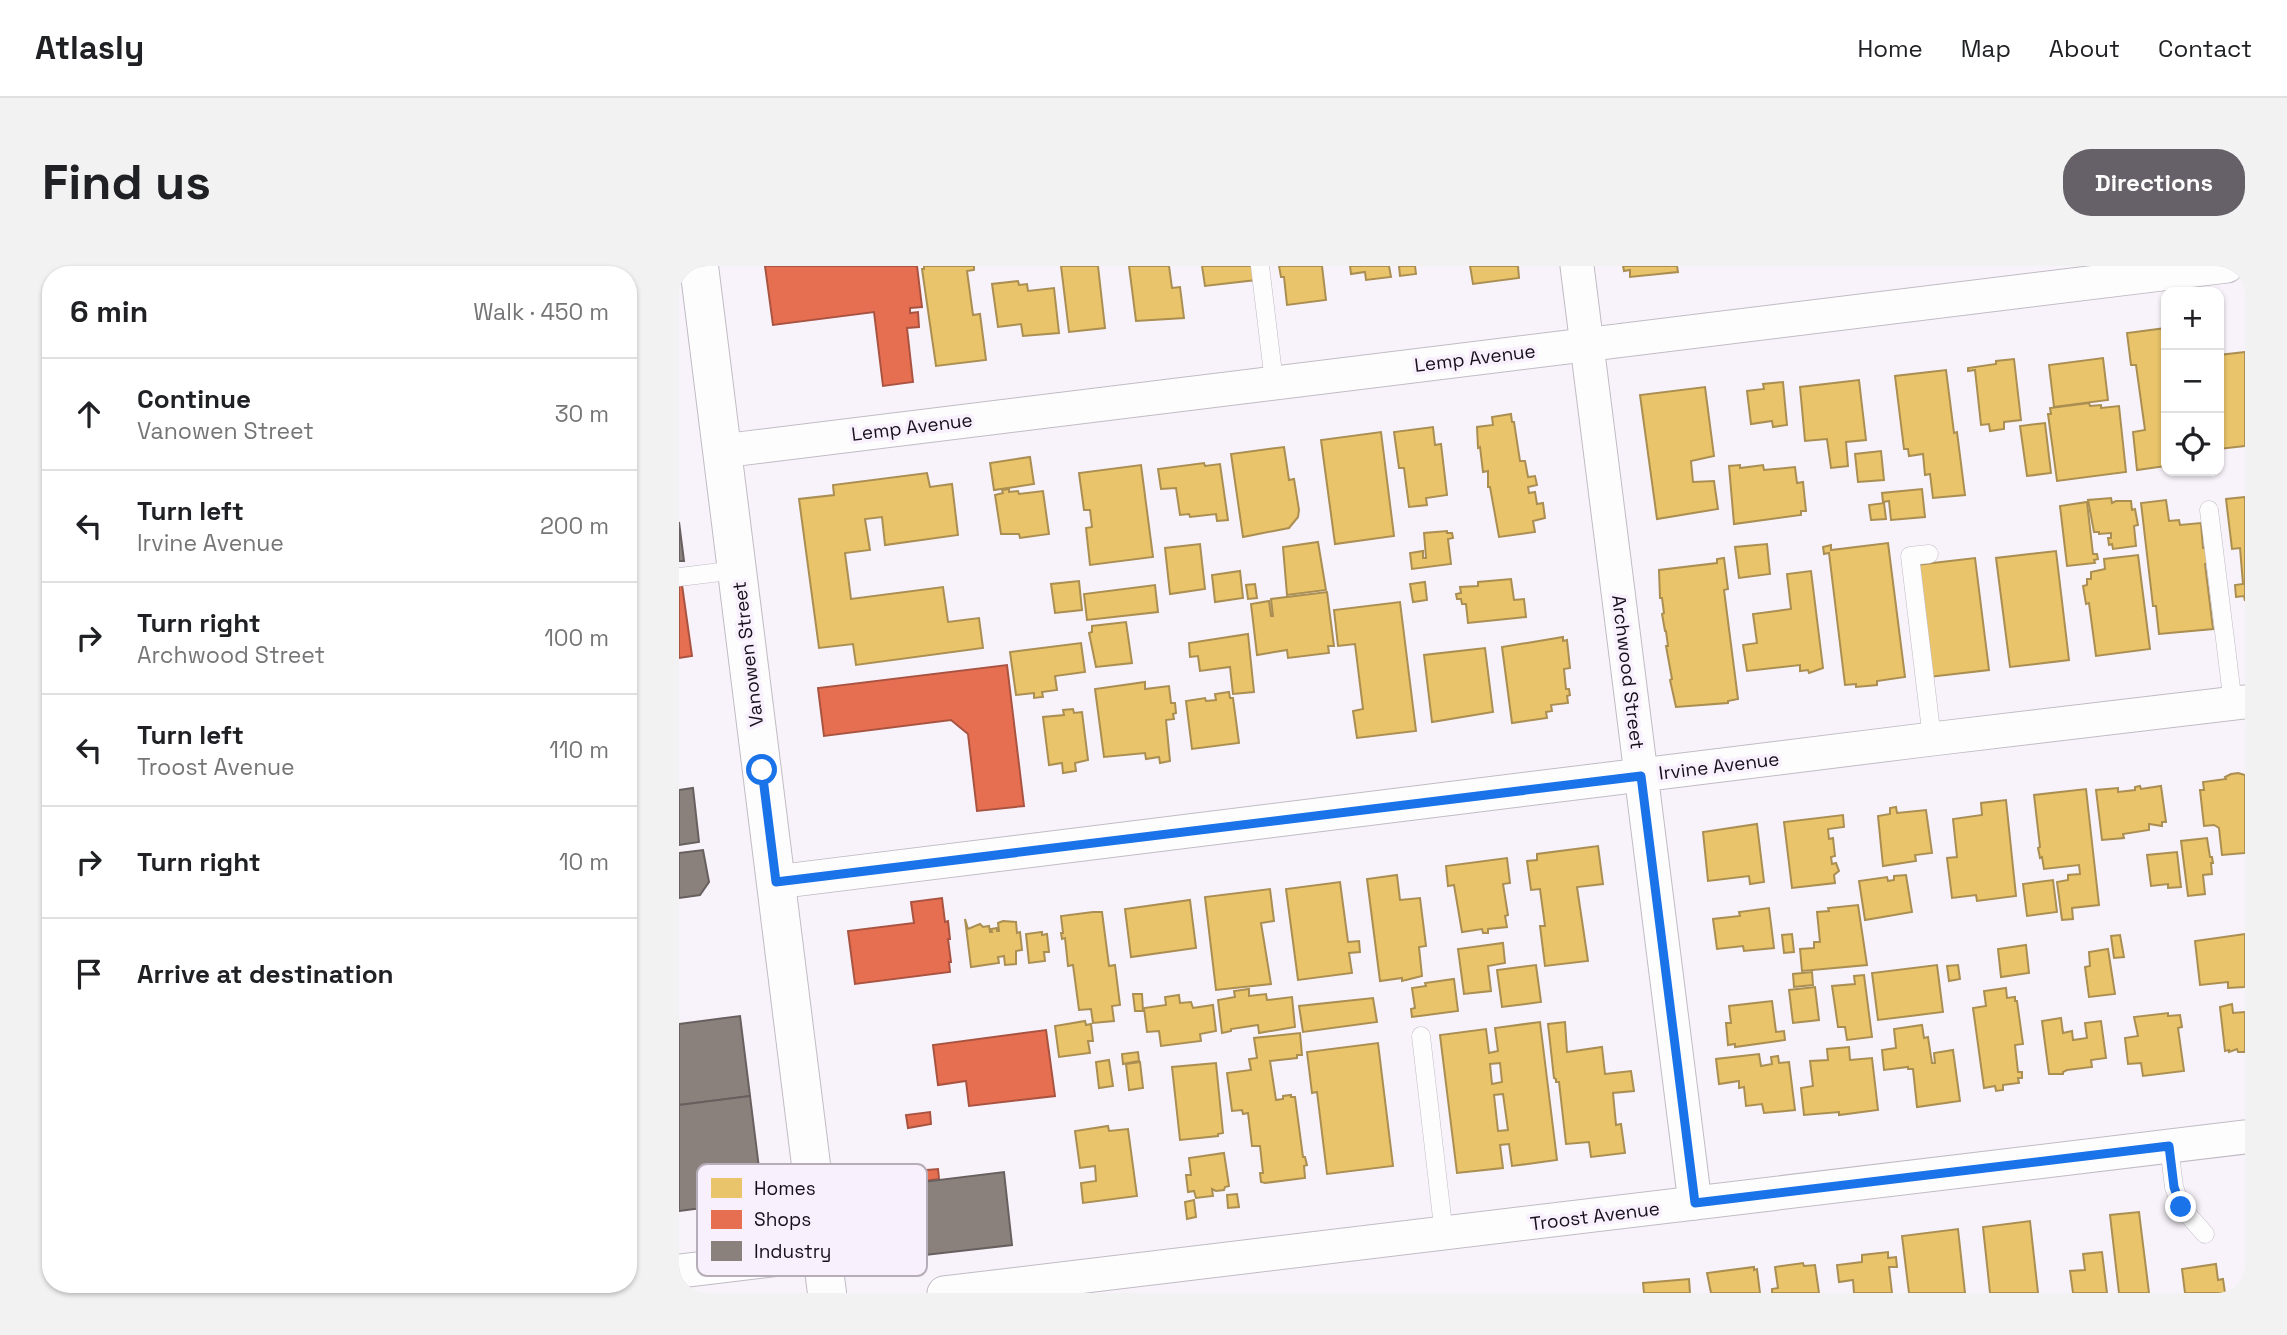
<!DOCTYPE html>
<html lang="en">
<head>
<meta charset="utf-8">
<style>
	:root { --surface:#fff; --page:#f2f2f2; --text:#202124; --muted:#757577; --line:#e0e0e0; --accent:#666069 }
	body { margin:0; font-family:"Space Grotesk",sans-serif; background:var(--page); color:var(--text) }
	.controls { position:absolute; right:21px; top:21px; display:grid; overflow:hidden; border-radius:14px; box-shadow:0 2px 5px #0004 }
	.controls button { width:63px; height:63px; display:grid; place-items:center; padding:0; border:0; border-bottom:2px solid var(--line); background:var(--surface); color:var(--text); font:35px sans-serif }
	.stop { position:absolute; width:21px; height:21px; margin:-16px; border:5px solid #1a73e8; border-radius:50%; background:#fff }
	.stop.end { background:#1a73e8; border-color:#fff; box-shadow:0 2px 7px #0008 }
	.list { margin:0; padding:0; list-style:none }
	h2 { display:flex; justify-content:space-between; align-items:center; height:91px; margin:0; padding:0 28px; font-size:30px }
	h2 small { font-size:23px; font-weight:400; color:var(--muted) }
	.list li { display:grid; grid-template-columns:46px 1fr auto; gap:21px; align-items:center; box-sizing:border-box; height:112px; padding:0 28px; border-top:2px solid var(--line) }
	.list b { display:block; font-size:26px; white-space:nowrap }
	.list p { margin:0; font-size:23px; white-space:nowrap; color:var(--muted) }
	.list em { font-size:23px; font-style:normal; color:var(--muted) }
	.icon { flex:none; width:38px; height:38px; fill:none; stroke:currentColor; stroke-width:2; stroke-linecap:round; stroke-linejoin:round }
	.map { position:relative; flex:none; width:1566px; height:1027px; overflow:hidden; border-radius:28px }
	header { display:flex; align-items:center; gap:42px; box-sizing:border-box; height:98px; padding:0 35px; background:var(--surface); border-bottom:2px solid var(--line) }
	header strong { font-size:33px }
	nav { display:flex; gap:38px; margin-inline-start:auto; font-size:24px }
	.intro { display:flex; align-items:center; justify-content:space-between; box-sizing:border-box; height:168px; padding:0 42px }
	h1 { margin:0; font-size:49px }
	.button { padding:18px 32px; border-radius:28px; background:var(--accent); color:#fff; font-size:24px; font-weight:700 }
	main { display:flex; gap:42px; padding:0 42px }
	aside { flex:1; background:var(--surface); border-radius:28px; box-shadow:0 2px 5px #0004 }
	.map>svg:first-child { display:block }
	.homes { fill:#e9c46a; stroke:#aa8e52; stroke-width:2; fill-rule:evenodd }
	.shops { fill:#e76f51; stroke:#a95341; stroke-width:2 }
	.industry { fill:#8a817c; stroke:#685f5f; stroke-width:2 }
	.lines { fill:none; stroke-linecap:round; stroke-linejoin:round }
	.service-casing { stroke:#c1bbc4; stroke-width:19 }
	.minor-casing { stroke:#c1bbc4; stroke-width:35 }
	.secondary-casing { stroke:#c1bbc4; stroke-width:40 }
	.service { stroke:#fefdfe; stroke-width:18 }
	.minor { stroke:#fefdfe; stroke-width:33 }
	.secondary { stroke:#fefdfe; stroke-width:38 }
	.route { stroke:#1a73e8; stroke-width:9 }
	.labels { text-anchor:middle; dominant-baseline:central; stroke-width:7; stroke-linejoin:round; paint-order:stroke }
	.street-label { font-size:19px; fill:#18111b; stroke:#f9f0fd }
	.key { fill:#f9f0fd; stroke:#b6adb9; stroke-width:2 }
	.key-label { font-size:19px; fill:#18111b }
</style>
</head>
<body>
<header>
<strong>Atlasly</strong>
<nav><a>Home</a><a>Map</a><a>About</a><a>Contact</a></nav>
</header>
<div class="intro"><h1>Find us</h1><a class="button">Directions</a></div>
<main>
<aside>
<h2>6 min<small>Walk · 450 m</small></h2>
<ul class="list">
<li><svg class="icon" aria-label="ahead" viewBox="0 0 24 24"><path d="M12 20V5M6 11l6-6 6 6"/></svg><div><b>Continue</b><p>Vanowen Street</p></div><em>30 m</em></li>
<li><svg class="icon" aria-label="left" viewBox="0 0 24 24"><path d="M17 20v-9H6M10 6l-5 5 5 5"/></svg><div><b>Turn left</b><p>Irvine Avenue</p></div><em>200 m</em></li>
<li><svg class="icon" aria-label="right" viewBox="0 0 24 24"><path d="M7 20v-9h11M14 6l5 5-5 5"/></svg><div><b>Turn right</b><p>Archwood Street</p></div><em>100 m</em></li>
<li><svg class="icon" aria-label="left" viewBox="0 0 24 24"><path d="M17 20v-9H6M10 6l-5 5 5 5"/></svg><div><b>Turn left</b><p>Troost Avenue</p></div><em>110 m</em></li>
<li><svg class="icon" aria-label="right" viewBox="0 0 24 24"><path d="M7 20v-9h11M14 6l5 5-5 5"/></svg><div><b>Turn right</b></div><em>10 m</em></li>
<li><svg class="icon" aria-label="arrive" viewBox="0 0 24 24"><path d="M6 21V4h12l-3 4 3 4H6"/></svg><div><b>Arrive at destination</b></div></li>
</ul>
</aside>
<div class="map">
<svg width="1566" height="1027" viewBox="0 0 1566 1027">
	<rect width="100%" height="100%" fill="#f8f3fa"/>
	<g class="homes">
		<path d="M245 0H295V4L288 5 294 49 301 48 307 94 257 100 243 3H245Z"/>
		<path d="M382 0H419L426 62 390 66Z"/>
		<path d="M450 0H490L493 22 501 21 505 52 457 55Z"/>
		<path d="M523 0H576L577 14 526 20Z"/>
		<path d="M600 0H643L647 34 608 39 605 11H602Z"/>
		<path d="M671 0H710L712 11 687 14 686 6 672 8Z"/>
		<path d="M720 0H736L737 8 721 10Z"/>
		<path d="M791 0H839L840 12 794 18Z"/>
		<path d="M944 0H998L999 6 951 11V4L945 5Z"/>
		<path d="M339 15 340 19 348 18 349 25 375 22 380 67 344 70 342 58 319 61 313 18Z"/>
		<path d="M1487 62V200L1458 204 1454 166 1466 164 1457 99H1452L1448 67Z"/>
		<path d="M1566 86V180L1540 183V89Z"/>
		<path d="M1424 92 1429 134 1375 141 1370 99Z"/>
		<path d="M1335 93 1342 154 1325 156V163L1311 165 1310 158 1302 159 1296 104 1289 105V102L1317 98V95Z"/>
		<path d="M1267 104 1275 167 1278 166 1286 229 1254 232 1251 208 1246 209 1244 188 1230 190 1229 183H1225L1216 110Z"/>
		<path d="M1180 114 1187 174 1167 176 1169 200 1152 202 1148 173 1126 175 1121 121Z"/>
		<path d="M1104 116 1108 159 1094 161 1093 155 1072 158 1068 125 1085 123 1084 118Z"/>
		<path d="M1026 121 1035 190 1012 195 1014 216 1035 215 1039 243 978 253 961 129Z"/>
		<path d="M1410 137 1411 140 1422 139V142L1440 140 1447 206 1378 215 1369 148H1372L1371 142Z"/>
		<path d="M832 148 833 156H835L841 195H846L849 211 856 210 858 219 849 221 850 227 856 226 858 238 864 237 866 252 854 255 856 266 820 271 811 221H809V205L804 206 801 181 799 182 798 161 814 159 813 151Z"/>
		<path d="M1366 157 1372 207 1348 210 1341 160Z"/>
		<path d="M754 161 756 179 762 178 768 229 747 232 748 239 730 241 725 202H720L715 166Z"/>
		<path d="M702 166 715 270 656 278 642 174Z"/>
		<path d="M605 181 610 214 615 213 620 244 619 251 610 262 564 271 552 188Z"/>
		<path d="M1202 185 1205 214 1179 216 1176 188Z"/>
		<path d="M351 191 355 218 315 224 311 197Z"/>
		<path d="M525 197 526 200 541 198 549 254 538 255 537 248 511 251 510 248 501 249 497 222 482 223 479 203Z"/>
		<path d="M462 199 474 291 411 299 407 262 413 261 411 244H405L400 207Z"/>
		<path d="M1061 199V202L1084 199 1085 204 1116 201 1118 217 1124 216 1127 245H1122V249L1055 258 1050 200Z"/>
		<path d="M248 207 251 221 273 218 279 269 206 279 203 251 186 253 191 284 166 287 172 333 264 321 269 356 300 352 304 382 177 399 174 378 140 382 120 233 155 229 154 219Z"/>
		<path d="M330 223V226L339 225 340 228 364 225 370 268 341 272 340 268H322L316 229 324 227 323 224Z"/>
		<path d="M1243 223 1246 251 1212 254 1210 235 1204 236 1203 227Z"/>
		<path d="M1566 231V335L1565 330 1557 331 1556 319 1564 318 1561 282 1553 283 1547 233Z"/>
		<path d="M1432 232 1433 237 1437 235H1452L1453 244 1456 243 1459 259 1455 260 1457 280 1434 283 1433 278 1430 279 1429 272H1432V267L1420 268V266H1415L1409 234Z"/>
		<path d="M1487 234 1490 255 1500 254 1501 259 1522 257 1524 282 1528 281 1530 297 1526 298 1534 363 1480 368 1477 340H1474L1462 237Z"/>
		<path d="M1408 236 1414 288H1418L1419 293 1415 294 1416 297 1388 300 1381 240Z"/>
		<path d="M1205 237 1207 253 1192 254 1190 239Z"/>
		<path d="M768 265V267H773L774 272 769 273 772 298 733 303 731 287 744 285V292H747L745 267Z"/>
		<path d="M639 276 647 324 608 329 604 281Z"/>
		<path d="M1209 277 1226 411 1198 415V419L1177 421V418L1166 419 1150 287 1145 288 1144 281 1152 279V284Z"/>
		<path d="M521 278 526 323 491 328 486 282Z"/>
		<path d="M1088 278 1091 308 1060 312 1056 281Z"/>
		<path d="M1377 285 1390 394 1331 401 1317 292Z"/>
		<path d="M1459 289 1471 383 1417 390 1410 337 1407 338 1404 320 1408 319V313H1412V306L1426 303 1425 293Z"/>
		<path d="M1045 292 1049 323 1045 324 1059 433 1049 435V437L997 441 991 414 993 413 987 380H989L987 365H986L983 348 985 347 983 332H981L980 304 1038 297V293Z"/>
		<path d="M1296 292 1310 404 1250 411 1237 299Z"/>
		<path d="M561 305 564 332 536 336 533 309Z"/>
		<path d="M1132 305 1144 402 1130 407 1129 404 1121 405V399L1068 405 1064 379 1078 377 1074 348 1112 343 1108 308Z"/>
		<path d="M832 313 835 334 845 333 847 351 789 357 787 338H783L782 333H778L777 328 782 327 781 321 799 320V316Z"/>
		<path d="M400 315 403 344 376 347 372 318Z"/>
		<path d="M746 316 748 334 734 336 731 318Z"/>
		<path d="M576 318 578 332 569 333 567 319Z"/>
		<path d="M476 319 479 346 408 354 405 328Z"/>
		<path d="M648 326 655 380H649L650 387 609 392 608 384 578 389 572 338 590 335 592 350H594L592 333Z"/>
		<path d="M721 336 737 465 678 472 674 445 684 443 676 378 659 380 655 344Z"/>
		<path d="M447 356 453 397 417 401 410 367 413 366V360Z"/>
		<path d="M569 368 575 426 554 428 551 401 521 405 519 390 511 391 510 377Z"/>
		<path d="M884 371V375L888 374 891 402 885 403 887 423H890L891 429 888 430 889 437 872 439 873 445 867 446 868 452 833 457 823 381Z"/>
		<path d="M402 377 406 406 376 410 378 424 363 426 364 431 355 432V427L337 429 331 386Z"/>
		<path d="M806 382 814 446 753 456 745 389Z"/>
		<path d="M466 416V423L490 420 492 437H496L497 447 494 448 495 453 487 454 491 495 481 497 480 491 467 493 466 487 425 491 416 423Z"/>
		<path d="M550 426 551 432H554L560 477 513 483 507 435 526 432 527 435 537 434 536 428Z"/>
		<path d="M394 443 395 447 403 446 409 494 396 497 397 505 384 507 383 497 370 499 364 451 385 449 384 444Z"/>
		<path d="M1559 507 1566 509V587L1543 589 1540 562 1535 559 1525 560 1521 524H1525L1524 516 1547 513 1546 511 1552 508Z"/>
		<path d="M1461 520 1462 523 1482 520 1487 556H1483V560L1470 558V564L1444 568 1445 572 1423 574 1417 524 1439 522V526L1456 524V521Z"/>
		<path d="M1407 523 1420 639 1393 642 1394 653 1383 654 1378 616 1389 614V609L1401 608 1400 599 1365 603 1363 591 1361 592 1359 582 1361 581 1355 529Z"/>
		<path d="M1327 534 1337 630 1298 635 1297 629 1273 632 1268 592 1278 591 1274 553 1303 549 1302 537Z"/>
		<path d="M1217 541 1218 547 1247 544 1253 587 1236 589 1237 595 1204 600 1199 550 1211 548V542Z"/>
		<path d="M1164 549 1165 561 1149 563 1150 573 1154 572 1156 590 1152 591 1153 598 1157 597 1160 605 1155 609 1156 617 1113 622 1105 556Z"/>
		<path d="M1078 558 1085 616 1071 618 1070 610 1029 615 1024 566Z"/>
		<path d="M1528 572 1531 591H1533L1534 597H1532L1533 608 1524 609 1526 628 1509 630 1502 575Z"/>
		<path d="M919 580 924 618 898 621 909 695 866 700 861 660H866L861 623 852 624 848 595 858 594V588Z"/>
		<path d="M1498 586 1502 621 1489 622V618L1472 620 1468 589Z"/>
		<path d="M828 592 831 617 824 618 829 649 826 650 828 661 809 663V667H804L803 663 783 666 775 619 769 620 767 600Z"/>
		<path d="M718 609 721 634 741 632 747 680 740 681 743 710 723 715V712L701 715 688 613Z"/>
		<path d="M1227 609 1233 646 1186 654 1180 615 1208 611 1209 615 1215 614V610Z"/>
		<path d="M1374 614 1378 646 1348 650 1344 618Z"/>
		<path d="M661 616 669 676 680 675 681 686 670 687 673 707 619 714 607 623Z"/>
		<path d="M591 623 595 655 582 657 592 718 537 724 526 631Z"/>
		<path d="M511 634 517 682 452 691 446 643Z"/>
		<path d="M1179 639 1188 699 1123 705 1121 683 1135 682V676H1141L1138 646 1150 645 1149 642Z"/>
		<path d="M1090 642 1095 682 1065 685 1064 680 1038 683 1034 653 1061 650 1060 646Z"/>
		<path d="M414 646H423L430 700 436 699 441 739 433 740 435 755 414 757 412 743 400 744 394 699 389 700 386 672 383 673 382 667H384L382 650Z"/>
		<path d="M286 653 289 663 301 658 304 661 310 660 311 666H313L312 663 318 662V665H320L319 657 324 655 337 656 338 667 341 666 343 684 337 685V698L326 699 325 690 319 691 320 697 292 701Z"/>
		<path d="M363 666V669L368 668 370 686H365L366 695 350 697 347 668Z"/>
		<path d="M1113 668 1115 686 1105 687 1103 669Z"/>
		<path d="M1566 668V721L1549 722V716L1521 719 1516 675Z"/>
		<path d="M1441 669 1445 691 1435 692 1432 670Z"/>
		<path d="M824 677 826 697 809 700 812 725 785 728 779 683Z"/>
		<path d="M1347 679 1350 707 1322 711 1319 683Z"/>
		<path d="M1429 683 1436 728 1410 731 1406 701 1411 700 1410 686Z"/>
		<path d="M857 699 862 736 823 741 818 704Z"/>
		<path d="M1258 699 1264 746 1199 754 1193 707Z"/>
		<path d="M1279 699 1281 713 1270 715 1268 700Z"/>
		<path d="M1133 706 1134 719 1115 721 1114 708Z"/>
		<path d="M1185 709 1193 771 1168 774 1166 761H1159L1153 720 1176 718 1175 710Z"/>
		<path d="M775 713 779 745 733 751 732 743 736 742 733 722 747 720 746 717Z"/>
		<path d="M1136 721 1140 754 1114 757 1110 724Z"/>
		<path d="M1327 722 1328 732 1336 731V735H1338L1344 778 1336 779 1339 806H1343V812H1339L1340 817 1324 819V824L1317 825 1316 820 1305 822 1294 742 1307 740 1305 725Z"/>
		<path d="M570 723V730L587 728 588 734 613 731 616 761 580 767 579 759 552 763V765L543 767 539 734 556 731 555 725Z"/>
		<path d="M454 728H463L464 745H456Z"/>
		<path d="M500 729 501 737 512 736 514 742 534 739 537 765 521 768 522 775 482 780 480 765 468 766 465 742 487 739 486 731Z"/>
		<path d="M694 732 698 756 624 766 620 740Z"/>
		<path d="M1093 735 1097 766 1105 765 1106 774 1056 781V778L1049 779 1047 757H1052L1050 740Z"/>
		<path d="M1553 738 1554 747 1566 746V786H1559L1558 783 1550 786V784L1546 785 1541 741Z"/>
		<path d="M1489 747V750L1501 749 1503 761 1499 762 1505 805 1464 810 1462 797 1449 798 1446 772 1459 770 1455 751Z"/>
		<path d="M1382 752 1384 767 1393 765 1394 774 1408 772 1406 757 1422 755 1427 792 1412 794 1413 801 1388 804 1384 806V808H1370L1363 755Z"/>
		<path d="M406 755 407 759 412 758 414 775H409L411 787 380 791 376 760Z"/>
		<path d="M861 756 878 894 833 900 830 878 821 879 824 902 778 907 761 769 807 763 810 787 819 785 816 762ZM821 797 823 816 813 818 811 798ZM824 828 829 864 819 865 815 829Z"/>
		<path d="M886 756 888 786 923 781 926 808 952 805 955 825 934 827 937 859 942 858 946 887 912 891 910 876 887 878 880 816H877V813L875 812 869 758Z"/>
		<path d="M1243 759 1245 772 1249 771 1253 797H1256L1255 787 1274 784 1281 835 1238 841 1234 803H1229V801L1205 804 1203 784 1217 782 1215 763Z"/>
		<path d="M621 767 623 789H618V792L591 795 597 834 604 833V830L612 829V831H616L624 891H626L628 899 625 900 626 912 586 917 582 916 581 907H584L581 880H573L569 847 564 848 563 844 553 845 548 807 572 804 570 793 578 792 575 772Z"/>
		<path d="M699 777 714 900 648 908 638 826 633 827 628 786Z"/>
		<path d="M1170 781 1171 794 1193 792 1199 844 1160 849V846L1125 849 1122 822 1134 820 1131 795 1149 794 1148 783Z"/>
		<path d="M459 786 460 795 444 798 443 788Z"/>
		<path d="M1080 788 1082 800 1093 798 1092 791 1099 790 1100 797 1110 796 1116 844 1085 847 1083 838 1067 840 1065 821 1060 822V815L1040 818 1037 793Z"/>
		<path d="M430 794 434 820 420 822 417 796Z"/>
		<path d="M461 796 464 822 450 824 447 798Z"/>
		<path d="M537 797 544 867 539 868V870L501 874 493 801Z"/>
		<path d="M429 860 430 865 449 863 458 930 404 937 402 917 417 915 416 900 401 902 396 865Z"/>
		<path d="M545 887 550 920 546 921 545 924 537 925 533 923 534 930 517 932 515 925 509 926 507 909H512L510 892Z"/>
		<path d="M558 928 560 941 549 942 548 929Z"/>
		<path d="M515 934 517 951 508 953 506 936Z"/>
		<path d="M1460 946 1470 1027H1440L1431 949Z"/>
		<path d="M1351 955 1359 1027H1311L1304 961Z"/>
		<path d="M1279 963 1286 1027H1230L1223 970Z"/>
		<path d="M1209 986V992L1217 991 1218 1001H1210L1213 1027H1175L1174 1014 1160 1016 1158 999 1183 996V989Z"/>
		<path d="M1423 986 1428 1027H1394L1391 1005 1406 1004 1404 988Z"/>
		<path d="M1124 997 1125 1000 1136 999 1140 1027H1093V1023L1099 1022 1096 1001Z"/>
		<path d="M1537 998 1539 1014 1544 1013 1546 1027H1506L1503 1003Z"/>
		<path d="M1075 1001V1004L1078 1003 1081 1027H1032L1028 1007Z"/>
		<path d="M1010 1013 1011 1027H965L964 1017Z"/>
	</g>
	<g class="shops">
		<path d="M86 0H238L243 41 231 42V47L239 46 240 61 228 62 234 116 204 120 195 46 94 59Z"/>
		<path d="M3 319 13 390 0 392V320Z"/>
		<path d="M328 399 345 540 298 545 289 468 272 454 145 470 139 422Z"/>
		<path d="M263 632 266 656 269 655 271 673H269L272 696H270L271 706 176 718 169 665 235 657 232 636Z"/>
		<path d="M367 764 376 830 290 840 287 815 259 819 254 779Z"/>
		<path d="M251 846 252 858 229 862 227 849Z"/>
		<path d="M259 903 260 913 237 916 236 905Z"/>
	</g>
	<g class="industry">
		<path d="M0 256 5 295H0Z"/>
		<path d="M14 522 20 576 0 579V524Z"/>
		<path d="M24 584 30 616 21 629 0 632V587Z"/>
		<path d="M61 750 71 830 0 839V758Z"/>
		<path d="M71 830 84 934 0 945V839Z"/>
		<path d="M325 906 333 979 229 991 226 976 210 978 202 921Z"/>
	</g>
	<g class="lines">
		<defs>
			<g id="service">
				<path d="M581 0 595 116"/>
				<path d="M1530 244 1554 438"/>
				<path d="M1250 288 1231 290 1253 473"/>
				<path d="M0 311 58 304"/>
				<path d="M742 770 765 969"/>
				<path d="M1490 880 1495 921 1502 941 1526 968"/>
			</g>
			<g id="minor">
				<path d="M898 0 1016 937"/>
				<path d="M43 185 1548 0"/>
				<path d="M97 616 1253 473 1566 436"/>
				<path d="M0 1005 143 988"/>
				<path d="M265 1027 1566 871"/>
			</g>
			<path id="secondary" d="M20 0 148 1027"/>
		</defs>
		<use href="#service" class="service-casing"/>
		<use href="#minor" class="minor-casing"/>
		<use href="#secondary" class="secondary-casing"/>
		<use href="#service" class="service"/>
		<use href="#minor" class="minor"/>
		<use href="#secondary" class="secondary"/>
	</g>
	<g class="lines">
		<path class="route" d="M83 504 97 616 962 510 1016 937 1490 880 1495 921 1502 941"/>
	</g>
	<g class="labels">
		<g class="street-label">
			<text transform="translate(796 92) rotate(-7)">Lemp Avenue</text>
			<text transform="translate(233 161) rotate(-7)">Lemp Avenue</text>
			<text transform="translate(69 388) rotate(-97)">Vanowen Street</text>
			<text transform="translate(949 406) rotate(83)">Archwood Street</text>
			<text transform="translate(1040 500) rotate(-7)">Irvine Avenue</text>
			<text transform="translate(916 950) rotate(-7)">Troost Avenue</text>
		</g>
	</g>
	<rect x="18" y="898" width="230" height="112" rx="10" class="key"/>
	<rect x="32" y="912" width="31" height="20" fill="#e9c46a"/>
	<rect x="32" y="944" width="31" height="19" fill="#e76f51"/>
	<rect x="32" y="975" width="31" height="20" fill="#8a817c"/>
	<g class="key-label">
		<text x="75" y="929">Homes</text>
		<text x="75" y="960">Shops</text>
		<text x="75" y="992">Industry</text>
	</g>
</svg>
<div class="controls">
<button>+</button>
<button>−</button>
<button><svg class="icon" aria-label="locate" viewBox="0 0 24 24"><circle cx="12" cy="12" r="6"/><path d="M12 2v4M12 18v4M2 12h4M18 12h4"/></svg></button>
</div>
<div class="stop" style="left:83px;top:504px"></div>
<div class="stop end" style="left:1502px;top:941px"></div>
</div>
</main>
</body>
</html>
